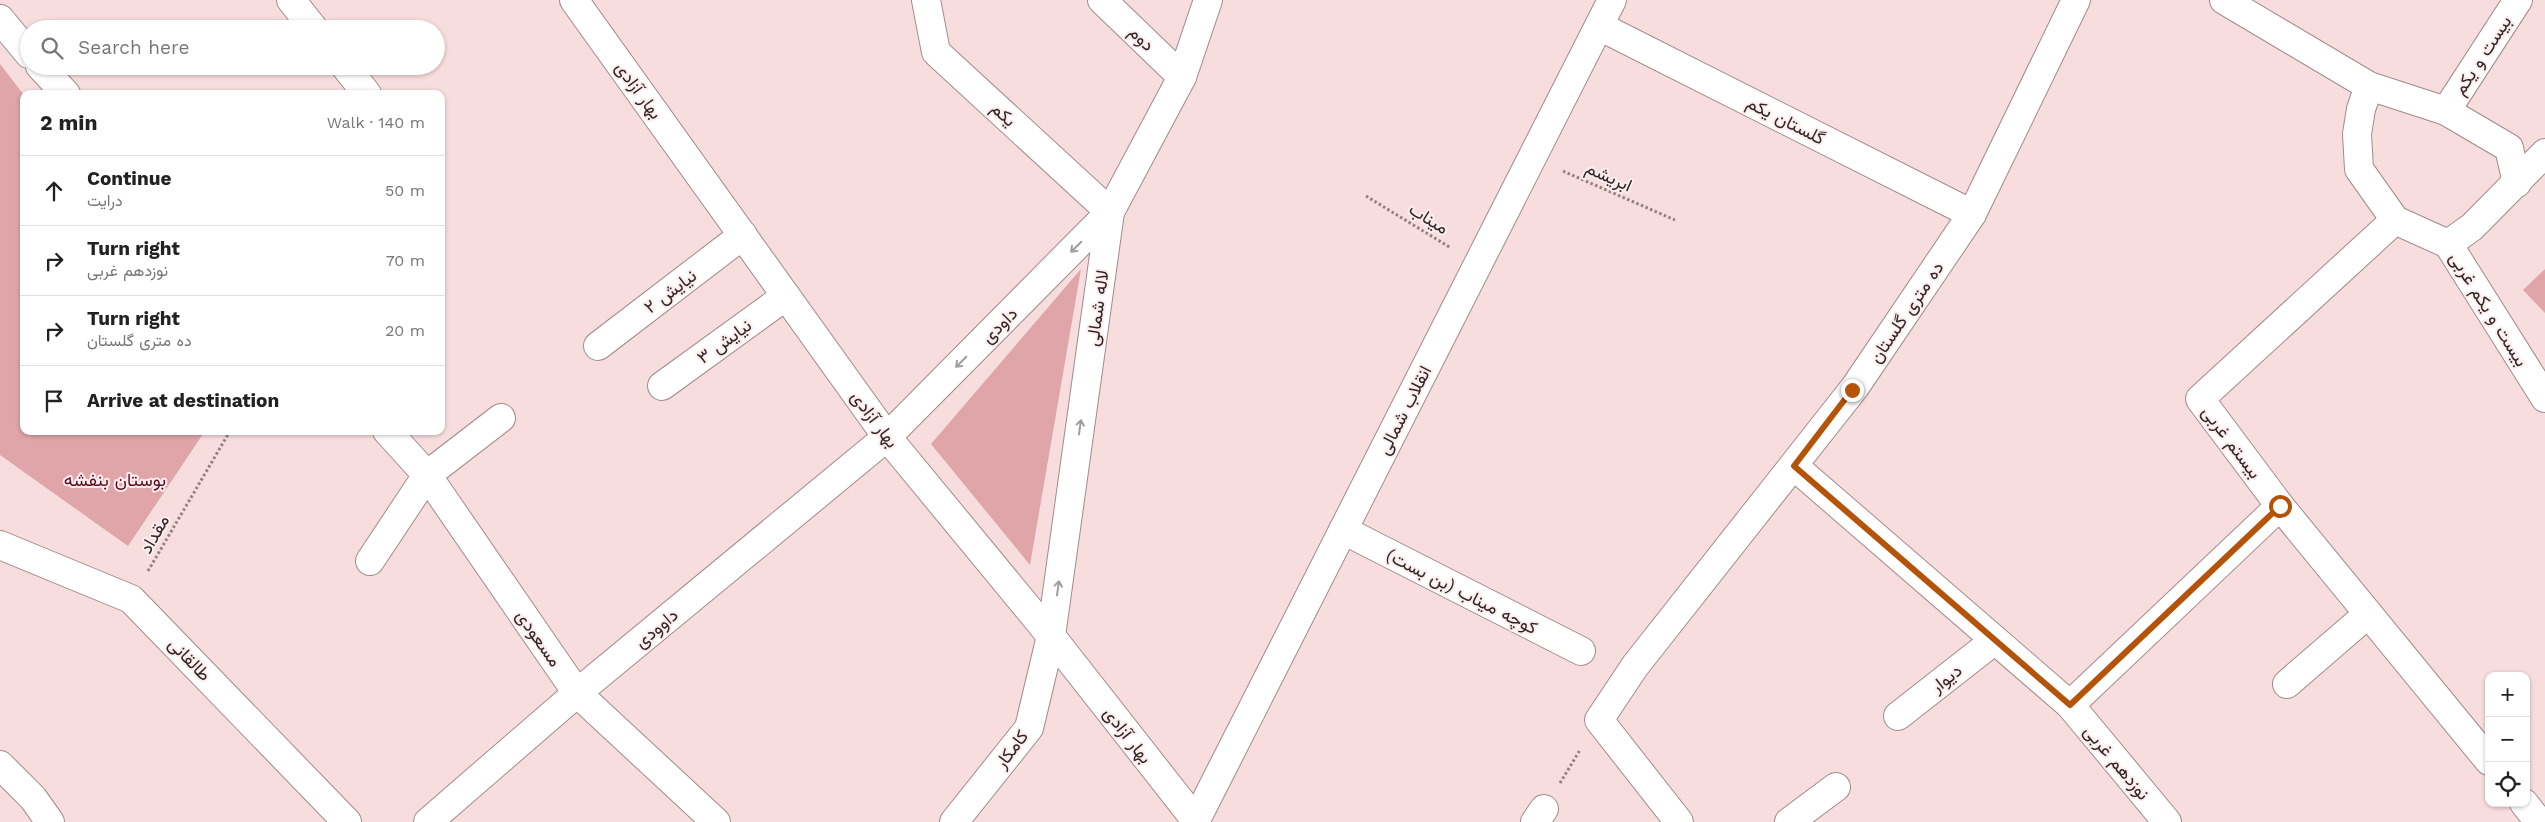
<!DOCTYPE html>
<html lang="en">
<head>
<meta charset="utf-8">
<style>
	:root { --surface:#fff; --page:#f6f6f6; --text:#222; --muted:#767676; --line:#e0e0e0 }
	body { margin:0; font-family:"Work Sans",Vazirmatn,sans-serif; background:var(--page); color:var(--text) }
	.controls { position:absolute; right:15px; bottom:15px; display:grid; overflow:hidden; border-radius:10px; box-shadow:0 1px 4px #0004 }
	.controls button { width:45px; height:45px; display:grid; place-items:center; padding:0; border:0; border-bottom:1px solid var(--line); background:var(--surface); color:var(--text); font:25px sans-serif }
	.stop { position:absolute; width:15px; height:15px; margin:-11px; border:4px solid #b45309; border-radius:50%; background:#fff }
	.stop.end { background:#b45309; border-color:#fff; box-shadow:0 1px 5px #0008 }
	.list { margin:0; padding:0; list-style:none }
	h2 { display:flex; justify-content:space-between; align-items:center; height:65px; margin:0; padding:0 20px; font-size:21px }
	h2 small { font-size:16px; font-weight:400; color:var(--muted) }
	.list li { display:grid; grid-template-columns:32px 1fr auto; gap:15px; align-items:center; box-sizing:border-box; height:70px; padding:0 20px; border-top:1px solid var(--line) }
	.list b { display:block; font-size:19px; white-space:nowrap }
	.list p { margin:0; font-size:16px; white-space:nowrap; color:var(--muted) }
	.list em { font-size:16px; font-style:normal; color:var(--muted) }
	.icon { flex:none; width:28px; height:28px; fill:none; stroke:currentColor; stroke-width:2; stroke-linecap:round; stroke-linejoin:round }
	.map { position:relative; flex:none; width:2545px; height:822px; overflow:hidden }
	.search { position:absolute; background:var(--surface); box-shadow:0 1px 4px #0004; left:20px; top:20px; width:425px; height:55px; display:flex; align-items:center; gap:12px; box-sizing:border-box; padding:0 18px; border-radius:28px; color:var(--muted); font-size:19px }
	.panel { position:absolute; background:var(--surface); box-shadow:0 1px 4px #0004; left:20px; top:90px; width:425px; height:345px; border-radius:10px }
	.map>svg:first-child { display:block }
	.green { fill:#dfa5a8 }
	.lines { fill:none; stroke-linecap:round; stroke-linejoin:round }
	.minor-casing { stroke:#a28a8b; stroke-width:30 }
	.path { stroke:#928081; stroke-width:3; stroke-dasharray:2.5 2.5; stroke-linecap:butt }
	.minor { stroke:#fff; stroke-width:28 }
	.oneway { stroke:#a19d9d }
	.route { stroke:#b45309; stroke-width:6 }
	.labels { text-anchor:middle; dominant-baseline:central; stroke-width:4; stroke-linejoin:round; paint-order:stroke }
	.street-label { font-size:18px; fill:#2f2626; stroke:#fdedee }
	.park-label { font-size:18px; fill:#590a1b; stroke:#fdedee }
</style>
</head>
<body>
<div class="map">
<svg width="2545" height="822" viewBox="0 0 2545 822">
	<rect width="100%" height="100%" fill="#f7ddde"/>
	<g class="green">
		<path d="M0 64 24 95V431H205L128 546 0 455Z"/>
		<path d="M1081 269 1030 565 931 444Z"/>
		<path d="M2545 269V313L2523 290Z"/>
	</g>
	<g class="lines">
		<defs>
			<g id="minor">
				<path d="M291 0 314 29"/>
				<path d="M574 0 887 437 1051 636 1197 822"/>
				<path d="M926 0 936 52 1110 212"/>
				<path d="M1102 0 1182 77"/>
				<path d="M2224 0 2369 86 2446 111 2509 148 2517 183"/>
				<path d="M0 19 29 54"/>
				<path d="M1599 26 1972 214"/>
				<path d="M40 66 66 94"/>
				<path d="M345 66 367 94"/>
				<path d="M2369 86 2361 109 2357 134 2359 169 2395 220 2448 244 2472 227 2545 153"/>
				<path d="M2446 111 2518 0"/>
				<path d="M2395 220 2200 399 2280 506 2489 761"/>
				<path d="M2448 244 2545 398"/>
				<path d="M598 346 743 235"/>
				<path d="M662 386 786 296"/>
				<path d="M387 431 427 475 577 693 716 822"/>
				<path d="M1794 466 2070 705 2167 822"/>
				<path d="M1343 530 1581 651"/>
				<path d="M0 545 131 599 347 822"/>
				<path d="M370 561 427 475 501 418"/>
				<path d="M2287 684 2368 614"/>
				<path d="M2070 705 2280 506"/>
				<path d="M1898 716 1995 640"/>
				<path d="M0 765 33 798 50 822"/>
				<path d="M2524 803 2539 822"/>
				<path d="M428 822 577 693 887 437 1110 212"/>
				<path d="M954 822 1029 728 1051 636 1110 212 1182 77 1208 0"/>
				<path d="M1195 822 1612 0"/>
				<path d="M1535 822 1544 809"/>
				<path d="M1679 822 1599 720 1635 666 1855 387 1972 214 2076 0"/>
				<path d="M1789 822 1836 787"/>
			</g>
		</defs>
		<use href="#minor" class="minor-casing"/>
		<g class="path">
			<path d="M1563 171 1675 220"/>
			<path d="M1366 196 1451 248"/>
			<path d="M148 571 230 431"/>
			<path d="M1560 783 1580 750"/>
		</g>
		<use href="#minor" class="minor"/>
	</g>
	<defs><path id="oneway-shaft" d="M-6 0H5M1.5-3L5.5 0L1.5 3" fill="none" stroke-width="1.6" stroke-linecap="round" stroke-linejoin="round" transform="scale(1.25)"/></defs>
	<g class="oneway">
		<use href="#oneway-shaft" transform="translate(1076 247) rotate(135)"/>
		<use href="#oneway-shaft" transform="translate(961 362) rotate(135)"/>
		<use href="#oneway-shaft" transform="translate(1080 427) rotate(-82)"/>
		<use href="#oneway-shaft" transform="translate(1058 588) rotate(-82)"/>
	</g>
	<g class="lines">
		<path class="route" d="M1852 390 1794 466 2070 705 2280 506"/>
	</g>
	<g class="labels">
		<g class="street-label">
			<text transform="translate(1142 38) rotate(44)">دوم</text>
			<text transform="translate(2482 55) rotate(-57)">بیست و یکم</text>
			<text transform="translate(639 90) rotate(54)">بهار آزادی</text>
			<text transform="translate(1004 114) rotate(43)">یکم</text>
			<text transform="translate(1786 120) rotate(27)">گلستان یکم</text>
			<text transform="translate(1609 176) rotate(24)">ابریشم</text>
			<text transform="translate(1429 218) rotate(32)">میناب</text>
			<text transform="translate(670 291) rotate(-37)">نیایش ۲</text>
			<text transform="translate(1097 308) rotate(-82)">لاله شمالی</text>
			<text transform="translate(2489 309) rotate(58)">بیست و یکم غربی</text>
			<text transform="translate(1906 312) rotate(-56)">ده متری گلستان</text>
			<text transform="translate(999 325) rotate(-45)">داودی</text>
			<text transform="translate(724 341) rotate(-36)">نیایش ۳</text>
			<text transform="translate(1404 410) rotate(-63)">انقلاب شمالی</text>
			<text transform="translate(875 419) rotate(53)">بهار آزادی</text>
			<text transform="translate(2232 442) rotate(53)">بیستم غربی</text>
			<text transform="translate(154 534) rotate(-60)">مقداد</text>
			<text transform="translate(1462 591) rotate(27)">کوچه میناب (بن بست)</text>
			<text transform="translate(656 628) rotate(-40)">داوودی</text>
			<text transform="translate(539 638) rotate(55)">مسعودی</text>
			<text transform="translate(190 659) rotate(46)">طالقانی</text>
			<text transform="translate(1946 678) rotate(-38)">دیوار</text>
			<text transform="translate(1128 735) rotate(52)">بهار آزادی</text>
			<text transform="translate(1011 749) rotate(-53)">کامکار</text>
			<text transform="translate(2117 762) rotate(50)">نوزدهم غربی</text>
		</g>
		<g class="park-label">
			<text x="115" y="479">بوستان بنفشه</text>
		</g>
	</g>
</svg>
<div class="controls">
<button>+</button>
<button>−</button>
<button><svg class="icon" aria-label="locate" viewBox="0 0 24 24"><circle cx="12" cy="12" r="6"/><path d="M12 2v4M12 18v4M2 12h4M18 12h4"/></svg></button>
</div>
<div class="stop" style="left:2280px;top:506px"></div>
<div class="stop end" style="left:1852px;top:390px"></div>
<div class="search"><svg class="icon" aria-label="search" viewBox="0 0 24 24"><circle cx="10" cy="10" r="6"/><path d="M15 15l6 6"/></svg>Search here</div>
<section class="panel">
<h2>2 min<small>Walk · 140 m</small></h2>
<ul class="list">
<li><svg class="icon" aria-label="ahead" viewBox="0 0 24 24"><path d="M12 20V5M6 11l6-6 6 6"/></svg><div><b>Continue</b><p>درایت</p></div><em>50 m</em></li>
<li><svg class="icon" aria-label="right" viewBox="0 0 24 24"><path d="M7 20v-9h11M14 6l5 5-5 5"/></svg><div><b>Turn right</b><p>نوزدهم غربی</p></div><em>70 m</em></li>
<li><svg class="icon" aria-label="right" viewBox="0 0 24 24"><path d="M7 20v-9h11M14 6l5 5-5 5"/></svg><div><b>Turn right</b><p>ده متری گلستان</p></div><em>20 m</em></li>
<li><svg class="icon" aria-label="arrive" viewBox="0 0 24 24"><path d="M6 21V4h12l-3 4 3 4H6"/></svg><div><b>Arrive at destination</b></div></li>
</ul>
</section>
</div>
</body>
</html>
